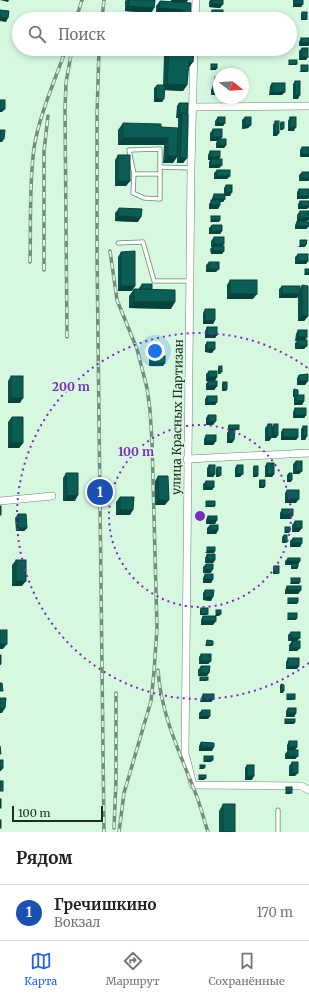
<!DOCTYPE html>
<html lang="ru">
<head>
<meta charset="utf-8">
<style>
	:root { --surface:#fff; --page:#f6f6f6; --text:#222; --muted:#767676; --line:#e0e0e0; --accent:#2563eb }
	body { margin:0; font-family:Merriweather,serif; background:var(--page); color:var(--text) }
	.compass { position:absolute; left:213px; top:68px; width:36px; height:36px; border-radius:50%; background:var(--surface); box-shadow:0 2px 6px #0003; rotate:107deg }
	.scale { position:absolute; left:12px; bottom:10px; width:91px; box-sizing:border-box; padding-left:4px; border:2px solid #202d24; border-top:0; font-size:11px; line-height:14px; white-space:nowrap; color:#202d24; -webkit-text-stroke:3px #d5f8df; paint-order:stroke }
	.you { position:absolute; left:155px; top:351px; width:14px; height:14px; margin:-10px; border:3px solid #fff; border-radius:50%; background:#1a73e8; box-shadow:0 0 0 6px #1a73e833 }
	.badge { display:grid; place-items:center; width:26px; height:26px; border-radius:50%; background:var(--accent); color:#fff; font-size:13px; font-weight:700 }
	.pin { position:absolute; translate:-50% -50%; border:2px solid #fff; box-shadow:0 1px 4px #0006 }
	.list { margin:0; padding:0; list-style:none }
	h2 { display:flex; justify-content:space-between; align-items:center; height:52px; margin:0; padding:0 16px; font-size:17px }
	h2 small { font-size:13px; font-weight:400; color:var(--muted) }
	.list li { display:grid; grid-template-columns:26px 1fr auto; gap:12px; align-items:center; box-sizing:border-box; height:56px; padding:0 16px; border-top:1px solid var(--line) }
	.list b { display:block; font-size:15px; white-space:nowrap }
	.list p { margin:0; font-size:13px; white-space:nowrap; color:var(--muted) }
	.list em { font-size:13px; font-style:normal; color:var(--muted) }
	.icon { flex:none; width:22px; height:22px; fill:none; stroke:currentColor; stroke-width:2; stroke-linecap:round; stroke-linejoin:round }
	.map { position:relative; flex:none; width:309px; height:832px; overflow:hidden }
	.search { position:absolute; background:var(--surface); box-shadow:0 2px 6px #0003; left:12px; right:12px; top:12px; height:44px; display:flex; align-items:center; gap:10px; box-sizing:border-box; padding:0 14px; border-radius:22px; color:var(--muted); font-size:15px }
	.sheet { height:108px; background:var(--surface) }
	nav { display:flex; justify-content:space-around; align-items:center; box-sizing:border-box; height:56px; border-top:1px solid var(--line); background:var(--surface); font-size:11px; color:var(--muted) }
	nav a { display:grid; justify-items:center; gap:2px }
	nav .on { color:var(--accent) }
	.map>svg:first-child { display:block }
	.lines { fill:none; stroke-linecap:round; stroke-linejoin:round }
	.service-casing { stroke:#688871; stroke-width:5 }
	.minor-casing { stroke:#688871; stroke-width:8 }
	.service { stroke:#fff; stroke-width:3.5 }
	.minor { stroke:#fff; stroke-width:7 }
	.rail-casing { stroke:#748c7b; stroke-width:3.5 }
	.rail { stroke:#d5f8df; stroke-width:2; stroke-dasharray:6; stroke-linecap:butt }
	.wall { fill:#095149 }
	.shaded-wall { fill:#08423c }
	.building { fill:#0b5e55; stroke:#08423c }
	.ring { fill:none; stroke:#7b2cbf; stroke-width:2; stroke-dasharray:2 4 }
	.labels { text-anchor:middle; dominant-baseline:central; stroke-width:4; stroke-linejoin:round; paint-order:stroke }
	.street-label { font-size:12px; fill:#202d24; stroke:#d5f8df }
	.centre { fill:#7b2cbf; stroke:#d5f8df; stroke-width:2 }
	.ring-label { font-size:12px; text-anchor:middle; font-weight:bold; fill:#7b2cbf; stroke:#d5f8df; stroke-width:4; stroke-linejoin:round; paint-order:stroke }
</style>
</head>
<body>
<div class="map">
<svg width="309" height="832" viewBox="0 0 309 832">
	<rect width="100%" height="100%" fill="#d5f8df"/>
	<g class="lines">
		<defs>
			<g id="service">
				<path d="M160 149V199L144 198 133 193 134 174 129 150Z"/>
				<path d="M160 167 191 168"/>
				<path d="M134 174H160"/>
				<path d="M118 243 143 242 154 281H189"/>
				<path d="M278 810V832"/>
			</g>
			<g id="minor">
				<path d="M195 19 196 0"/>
				<path d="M194 49 191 168 185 753 193 785 301 786 309 790"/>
				<path d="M192 107 309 106"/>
				<path d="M187 459 309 453"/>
				<path d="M0 501 52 496"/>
			</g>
		</defs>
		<use href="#service" class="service-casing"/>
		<use href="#minor" class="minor-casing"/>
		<use href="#service" class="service"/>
		<use href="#minor" class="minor"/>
		<defs>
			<g id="rail">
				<path d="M76 19 82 0"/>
				<path d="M102 19 104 0"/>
				<path d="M99 49 97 115V253L104 832"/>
				<path d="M110 251 117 300 137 349 147 388 150 410 152 442 157 628 154 672 151 701 124 793 119 832"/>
				<path d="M30 262C31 225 29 186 34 148 39 116 55 80 66 49"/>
				<path d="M44 270V151L48 116"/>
				<path d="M67 337 65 109 66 83 72 49"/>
				<path d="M158 670C161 716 181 755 197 797 201 808 204 820 208 832"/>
				<path d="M114 828 116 780V693"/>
			</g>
		</defs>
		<use href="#rail" class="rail-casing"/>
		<use href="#rail" class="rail"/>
	</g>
	<g class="wall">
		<path d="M126 0H155L154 8 151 13 125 11V1Z"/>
		<path d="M171 0H188L186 3 189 19H179V15L156 13V6L160 1 171 2Z"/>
		<path d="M210 0H223V4L220 8 209 7V2Z"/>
		<path d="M293 0H303V4L301 7H293Z"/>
		<path d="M212 10 221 19H210V14Z"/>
		<path d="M302 12 307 19 306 20H301V14Z"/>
		<path d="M301 38H309V45L308 46H299V42Z"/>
		<path d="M302 48 306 60H299V51Z"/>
		<path d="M120 49H194L188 69 187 85 183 91 165 90 162 102H154V88L157 85H163L164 56 120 54Z"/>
		<path d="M209 49H226V53L223 56H209Z"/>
		<path d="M295 81 298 99H293V84Z"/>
		<path d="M272 83 282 95H269L270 86Z"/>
		<path d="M213 86H219L211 95V90Z"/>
		<path d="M179 103H188L187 158 183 163H177V157L173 163H163L164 145H118V130L123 123 161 127 178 131V118H176L177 106Z"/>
		<path d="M218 117 225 123 223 126H215V121Z"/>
		<path d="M245 117 251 125 248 128 242 129V120Z"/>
		<path d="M290 117 294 131H288V121Z"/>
		<path d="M275 121 277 136H273V125Z"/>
		<path d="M281 122 284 128 283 130H280V124Z"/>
		<path d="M213 129 222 137 220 139 226 145 224 148H216V143L217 141H210V133Z"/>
		<path d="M302 147H309L300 157V150Z"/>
		<path d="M210 151 220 157 219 159 222 165 219 168H209V162L210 160H208V155Z"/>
		<path d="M118 155 130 181 126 186H115V160Z"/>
		<path d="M217 170 230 176 227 179H214V173Z"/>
		<path d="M302 172H309V180L308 181H299V175Z"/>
		<path d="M226 185 230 196H225V199L223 202H220V205L218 209H209V204L212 200V198L214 194H224V188Z"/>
		<path d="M299 189H309V197L308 199H297V192Z"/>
		<path d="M300 201H309V207L307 209H298V204Z"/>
		<path d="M119 208 138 222 115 221V213Z"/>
		<path d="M300 211H309V219L308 221H297V215Z"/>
		<path d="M297 221 309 226 306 229H295V225Z"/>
		<path d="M212 225 222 231 220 234H209V228Z"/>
		<path d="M214 237 223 246 224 251 222 254H211L210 249 212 247H211V241Z"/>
		<path d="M121 252 132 291H118V257Z"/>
		<path d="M298 254 308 261 306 264H295V257Z"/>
		<path d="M209 262 216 272H206V265Z"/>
		<path d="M230 280 253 299H227V285Z"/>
		<path d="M142 284 151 290 171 309 129 308V296L134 289 139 290V288Z"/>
		<path d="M302 285 308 316 304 321H298V296L297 298H279V289L282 286 300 289Z"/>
		<path d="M205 309 215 320 213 324H203V313Z"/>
		<path d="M207 327 217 335 215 338H205V331Z"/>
		<path d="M298 330 305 340 304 349H295V343L297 341H295L296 334Z"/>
		<path d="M207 342 212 353 205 352V345Z"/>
		<path d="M152 356 163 366H149V359Z"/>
		<path d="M219 366 221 374H218V368Z"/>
		<path d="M209 371 215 381 217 386 214 390H206V384L208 381H206V374Z"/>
		<path d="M299 375 305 385H297V378Z"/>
		<path d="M11 376 20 403H8V381Z"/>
		<path d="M223 382 227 389 226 391H222V384Z"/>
		<path d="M294 389 298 395 304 401 302 405H294V397H293V391Z"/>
		<path d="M207 396 217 402 215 405H205V399Z"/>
		<path d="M295 408 306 415 304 418H293V412Z"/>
		<path d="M208 415 213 425H206V418Z"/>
		<path d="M12 417 23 443 19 448H8V422Z"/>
		<path d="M268 424 272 427 274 424 278 435 276 438H272V437L269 441H265V428Z"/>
		<path d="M229 425 239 429 238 430H235L234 440 232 443H227V433L229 430H228V426Z"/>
		<path d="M303 426 307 436 305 440H301V429Z"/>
		<path d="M283 429 298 437 296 440H281V432Z"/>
		<path d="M206 435 216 441 213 445H204V439Z"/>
		<path d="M296 461 302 471 299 474H293V464Z"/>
		<path d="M267 463 274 474 272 477H265V466Z"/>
		<path d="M209 465 215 474 213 477H207V468Z"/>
		<path d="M237 465 240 477H235V468Z"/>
		<path d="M254 466 258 475 257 477H253V468Z"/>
		<path d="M217 467 221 475 219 477H216V469Z"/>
		<path d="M66 473 75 501H63V478Z"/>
		<path d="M289 473 291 482H287V475Z"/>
		<path d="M158 476 165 505H155V481Z"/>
		<path d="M260 480 264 488H259V481Z"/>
		<path d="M206 481 214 487 212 490H203V484Z"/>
		<path d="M287 490 296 503H285V493Z"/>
		<path d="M120 497 130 515H116V502Z"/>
		<path d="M282 509 293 515 291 519H280V513Z"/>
		<path d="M18 514 27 528 24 531H16L15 518Z"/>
		<path d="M208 516 217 520 215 524H206V519Z"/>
		<path d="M295 521 299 532H292V525Z"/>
		<path d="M210 525 218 530 216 534H207V528Z"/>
		<path d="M284 535 287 542 286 543H282V537Z"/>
		<path d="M293 538 302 543 300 547H290V541Z"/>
		<path d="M207 554 215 560 213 563H205V558Z"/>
		<path d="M288 558 298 564V567L297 569H291V566L292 565H285V561Z"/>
		<path d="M16 560 22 586H12V565Z"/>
		<path d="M206 564 211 573H203V567Z"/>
		<path d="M274 566 278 574H273V567Z"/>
		<path d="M205 574 213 579 211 583H203V578Z"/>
		<path d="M287 586 301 590 298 594H285V590Z"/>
		<path d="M205 590 211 601 203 600V593Z"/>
		<path d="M201 608 208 614 206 615H200V610Z"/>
		<path d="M203 616 213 625H201V620Z"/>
		<path d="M291 632 300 638 288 641V635Z"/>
		<path d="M292 641 300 648 297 651H289V645Z"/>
		<path d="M201 654 211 661 208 664H199V657Z"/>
		<path d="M288 658 299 666 297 669H286V662Z"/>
		<path d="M201 666 207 676H198V670Z"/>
		<path d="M281 684 284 691 283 693H280V686Z"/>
		<path d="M203 694 211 702H200L201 698Z"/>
		<path d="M288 708 296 713 294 717H286V711Z"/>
		<path d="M202 710 210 716 208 719H199V713Z"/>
		<path d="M289 741 297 747 295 750H287V745Z"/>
		<path d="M201 742 212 751H199V746Z"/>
		<path d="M288 750 298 756 295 759H285V754Z"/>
		<path d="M292 762 295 776H289V766Z"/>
		<path d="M247 765 252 780H245V768Z"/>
		<path d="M223 804 235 832H219V811Z"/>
	</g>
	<g class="shaded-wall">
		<path d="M0 0H9L8 2Z"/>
		<path d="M173 0H188L185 4 171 3Z"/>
		<path d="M212 4H223L220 8 209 7Z"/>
		<path d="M295 4H303L301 7H293Z"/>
		<path d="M128 6 154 8 151 13 125 11Z"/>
		<path d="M159 8 183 10 179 15 156 13Z"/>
		<path d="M212 16H223L221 19H210Z"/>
		<path d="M0 17 8 18 6 22 0 21Z"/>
		<path d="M182 18H190L189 19H181Z"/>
		<path d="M302 19H307L306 20H301Z"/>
		<path d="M301 43H309V45L308 46H299Z"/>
		<path d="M123 49H158L169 50 164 56 120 54Z"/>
		<path d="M212 53H226L223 56H209Z"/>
		<path d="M302 57H308L306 60H299Z"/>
		<path d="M189 62H193L188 69Z"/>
		<path d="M289 64H297L296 65H288Z"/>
		<path d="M211 68H217L216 70H210Z"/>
		<path d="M301 71H308L307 72H299Z"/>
		<path d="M215 81H219V83H214Z"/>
		<path d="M167 84 187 85 183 91 162 90Z"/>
		<path d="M213 92H219V95H211Z"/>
		<path d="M272 92H285L282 95H269Z"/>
		<path d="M295 95H300L298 99H293Z"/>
		<path d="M156 98 164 99 162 102H154Z"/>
		<path d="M0 109H5L2 112H0Z"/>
		<path d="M179 115H181L178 118H176Z"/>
		<path d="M218 123H225L223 126H215Z"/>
		<path d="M245 125H251L248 128 242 129Z"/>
		<path d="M290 127H296L294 131H288Z"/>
		<path d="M275 133H279L277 136H273Z"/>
		<path d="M213 137H222L219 141 218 139 217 141H210Z"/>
		<path d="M123 138H168L164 145H118Z"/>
		<path d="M0 139H4L2 142H0Z"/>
		<path d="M218 145H226L224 148H216Z"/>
		<path d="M302 154H309V157H300Z"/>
		<path d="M168 156H177L173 163H163Z"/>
		<path d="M210 157H220L218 160 211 159 210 160H208Z"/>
		<path d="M180 158H187L183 163H177Z"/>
		<path d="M211 165H222L219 168H209Z"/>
		<path d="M217 176H230L227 179H214Z"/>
		<path d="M302 178H309V180L308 181H299Z"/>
		<path d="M118 181H130L126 186H115Z"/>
		<path d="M226 192H232L230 196H224Z"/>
		<path d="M299 196H309V197L308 199H297Z"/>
		<path d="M214 199H225L223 202H212Z"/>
		<path d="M211 205H220L218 209H209Z"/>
		<path d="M300 206H309V207L307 209H298Z"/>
		<path d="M118 216 141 217 138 222 115 221Z"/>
		<path d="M300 218H309V219L308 221H297Z"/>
		<path d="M211 220H220L219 222H210Z"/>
		<path d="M297 226H309L306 229H295Z"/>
		<path d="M211 231H222L220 234H209Z"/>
		<path d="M214 244H224L222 247 213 246 211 247Z"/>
		<path d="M300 245H306L305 247H298Z"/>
		<path d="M213 251H224L222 254H211Z"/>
		<path d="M298 261H308L306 264H295Z"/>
		<path d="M209 269H219L216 272H206Z"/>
		<path d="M305 273H309V275H304Z"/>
		<path d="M121 286H135L132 291H118Z"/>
		<path d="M230 294H257L253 299H227Z"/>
		<path d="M282 294H300L297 298H279Z"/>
		<path d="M134 302H175L171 309 129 308Z"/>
		<path d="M302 316H308L304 321H298Z"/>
		<path d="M215 320 213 324H203L205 321Z"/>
		<path d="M207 335H217L215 338H205Z"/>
		<path d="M298 337H307L305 341 298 340 297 341H295Z"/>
		<path d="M298 346H307L304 349H295Z"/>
		<path d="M207 349H215L212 353 205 352Z"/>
		<path d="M152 363H165L163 366H149Z"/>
		<path d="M209 377H217L215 381H206Z"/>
		<path d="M299 381H308L305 385H297Z"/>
		<path d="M208 386H217L214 390H206Z"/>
		<path d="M223 389H227L226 391H222Z"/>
		<path d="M11 398H23L20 403H8Z"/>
		<path d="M296 401H304L302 405H294Z"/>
		<path d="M207 402H217L215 405H205Z"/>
		<path d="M295 415H306L304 418H293Z"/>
		<path d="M216 421 213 425H206L208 422Z"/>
		<path d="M229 429H239L238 430H228Z"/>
		<path d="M274 435H278L276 438H272Z"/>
		<path d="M303 436H307L305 440H301Z"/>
		<path d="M268 437H272L269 441H265Z"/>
		<path d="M283 437H298L296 440H281Z"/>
		<path d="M229 440H234L232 443H227Z"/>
		<path d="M206 441H216L213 445H204Z"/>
		<path d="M11 443H23L19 448H8Z"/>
		<path d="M296 471H302L299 474H293Z"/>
		<path d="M209 474H215L213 477H207Z"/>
		<path d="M237 474H243L240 477H235Z"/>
		<path d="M267 474H274L272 477H265Z"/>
		<path d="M254 475H258L257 477H253Z"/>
		<path d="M288 480H292L291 482H287Z"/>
		<path d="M260 486H265L264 488H259Z"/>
		<path d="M206 487H214L212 490H203Z"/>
		<path d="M78 495 75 501H63L67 496Z"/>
		<path d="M287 499H299L296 503H285Z"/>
		<path d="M159 500H169L165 505H155Z"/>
		<path d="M206 505 215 506 214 507H205Z"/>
		<path d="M120 510H133L130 515H116Z"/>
		<path d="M282 515H293L291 519H280Z"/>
		<path d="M208 520H217L215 524H206Z"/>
		<path d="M18 528H27L24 531H16Z"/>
		<path d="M295 528H302L299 532H292Z"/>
		<path d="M210 530H218L216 534H207Z"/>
		<path d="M285 531H290L289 533H284Z"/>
		<path d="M293 543H302L300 547H290Z"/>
		<path d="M207 551H215L214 553H205Z"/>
		<path d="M208 560H215L213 563H205Z"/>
		<path d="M288 561H300L298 565H285Z"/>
		<path d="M298 567 297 569H291L292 568Z"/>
		<path d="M213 569 211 573H203L206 570Z"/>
		<path d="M274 573H279L278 574H273Z"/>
		<path d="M205 579H213L211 583H203Z"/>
		<path d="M16 581H26L22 586H12Z"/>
		<path d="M291 582H300L299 584H290Z"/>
		<path d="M287 590H301L298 594H285Z"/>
		<path d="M205 597H213L211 601 203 600Z"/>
		<path d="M288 602H298L297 604H287Z"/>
		<path d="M201 614H208L206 615H200Z"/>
		<path d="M216 614H221L219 616H215Z"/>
		<path d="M288 618H297L296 620H287Z"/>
		<path d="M203 621H216L213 625H201Z"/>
		<path d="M291 638H300L297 641H288Z"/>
		<path d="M0 644H7L3 649H0Z"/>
		<path d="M206 645H213L212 646H205Z"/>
		<path d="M292 648H300L297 651H289Z"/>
		<path d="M201 661H211L208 664H199Z"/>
		<path d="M288 666H299L297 669H286Z"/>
		<path d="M201 673H209L207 676H198Z"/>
		<path d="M200 680H208L206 681H199Z"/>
		<path d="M203 699H214L211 702H200Z"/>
		<path d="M287 699H295L293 700H286Z"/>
		<path d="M0 708H5L2 713H0Z"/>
		<path d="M288 713H296L294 717H286Z"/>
		<path d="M202 716H210L208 719H199Z"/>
		<path d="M285 722H295L294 724H284Z"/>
		<path d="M201 747H214L212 751H199Z"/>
		<path d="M289 747H297L295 750H287Z"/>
		<path d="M288 756H298L295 759H285Z"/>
		<path d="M204 760H213L211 762H203Z"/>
		<path d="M200 767H205L204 769H199Z"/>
		<path d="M0 768H3L1 771H0Z"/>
		<path d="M292 773H298L295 776H289Z"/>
		<path d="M247 776H254L252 780H245Z"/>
		<path d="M199 778H206L204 780H198Z"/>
		<path d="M286 793H292L290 794H285Z"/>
	</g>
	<g class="building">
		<path d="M129 0H155L154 8 128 6Z"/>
		<rect x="212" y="0" width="11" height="4"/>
		<rect x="295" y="0" width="8" height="4"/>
		<path d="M160 1 191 3 190 18H182L183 10 159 8Z"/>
		<path d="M0 10 9 11 8 18 0 17Z"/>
		<rect x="212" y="10" width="11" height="6"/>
		<rect x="302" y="12" width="5" height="7"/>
		<rect x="301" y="38" width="8" height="5"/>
		<rect x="302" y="48" width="6" height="9"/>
		<path d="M158 49H194L193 62H189L187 85 167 84 169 50Z"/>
		<rect x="212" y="49" width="14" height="4"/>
		<rect x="289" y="60" width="8" height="4"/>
		<rect x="211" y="64" width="6" height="4"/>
		<rect x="301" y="65" width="7" height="6"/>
		<rect x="215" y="77" width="4" height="4"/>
		<rect x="295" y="81" width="5" height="14"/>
		<rect x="272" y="83" width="13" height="9"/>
		<path d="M157 85H165L164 99 156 98Z"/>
		<rect x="213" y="86" width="6" height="6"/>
		<rect x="0" y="100" width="5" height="9"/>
		<path d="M179 103H188L187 114 182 113 181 115H179Z"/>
		<path d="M182 113 188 114 187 158H180Z"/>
		<rect x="218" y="117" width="7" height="6"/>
		<rect x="245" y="117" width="6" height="8"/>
		<rect x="290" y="117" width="6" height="10"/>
		<rect x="275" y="121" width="4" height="12"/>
		<rect x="281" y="122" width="3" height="6"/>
		<path d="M123 123 161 124V127L178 128 177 156H168V138H123Z"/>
		<rect x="213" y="129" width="9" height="8"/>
		<path d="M0 130H5L4 139H0Z"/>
		<rect x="218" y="139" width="8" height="6"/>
		<rect x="302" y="147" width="7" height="7"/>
		<rect x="210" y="151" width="10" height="6"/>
		<rect x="118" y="155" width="12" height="26"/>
		<rect x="211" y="159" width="11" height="6"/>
		<rect x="217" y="170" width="13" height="6"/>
		<rect x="302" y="172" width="7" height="6"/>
		<rect x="226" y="185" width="6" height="7"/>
		<rect x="299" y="189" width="10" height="7"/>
		<rect x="214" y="194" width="11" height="5"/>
		<rect x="211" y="200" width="9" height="5"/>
		<rect x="300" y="201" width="9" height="5"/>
		<path d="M119 208 142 209 141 217 118 216Z"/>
		<rect x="300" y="211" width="9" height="7"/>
		<rect x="211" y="216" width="9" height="4"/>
		<path d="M297 221 309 222V226H297Z"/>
		<path d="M212 225H222V231H211Z"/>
		<rect x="214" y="237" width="10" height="7"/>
		<path d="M300 240H307L306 245H300Z"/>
		<rect x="213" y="246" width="11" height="5"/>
		<path d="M135 251V286H121V252Z"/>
		<rect x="298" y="254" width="10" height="7"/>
		<rect x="209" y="262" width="10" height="7"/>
		<rect x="305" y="269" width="4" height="4"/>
		<rect x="230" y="280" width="27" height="14"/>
		<rect x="142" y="284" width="10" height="5"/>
		<path d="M302 285 308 286V316H302Z"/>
		<rect x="282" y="286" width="18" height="8"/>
		<path d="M134 289 175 290V302H134Z"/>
		<path d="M205 309H215V320L205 321Z"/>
		<rect x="207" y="327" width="10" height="8"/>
		<rect x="298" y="330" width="9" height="7"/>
		<rect x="298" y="340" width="9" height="6"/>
		<rect x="207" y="342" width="8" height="7"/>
		<rect x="152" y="356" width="13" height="7"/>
		<rect x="219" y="366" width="3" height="6"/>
		<rect x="209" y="371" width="8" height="6"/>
		<path d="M308 374V381H299V375Z"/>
		<rect x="11" y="376" width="12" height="22"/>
		<rect x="208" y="381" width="9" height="5"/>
		<rect x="223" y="382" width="4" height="7"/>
		<path d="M294 389 298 390V395L294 396Z"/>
		<rect x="296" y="395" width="8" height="6"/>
		<rect x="207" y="396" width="10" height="6"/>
		<rect x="295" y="408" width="11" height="7"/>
		<path d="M208 415H216V421L208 422Z"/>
		<path d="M12 417H23V443H11Z"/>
		<rect x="268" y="424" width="4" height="13"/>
		<rect x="274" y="424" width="4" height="11"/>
		<rect x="229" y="425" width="10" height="4"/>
		<rect x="303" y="426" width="4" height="10"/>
		<rect x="283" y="429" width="15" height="8"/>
		<path d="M229 430H235L234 440H229Z"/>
		<rect x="206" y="435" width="10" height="6"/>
		<rect x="296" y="461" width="6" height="10"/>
		<rect x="267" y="463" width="7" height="11"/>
		<rect x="209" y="465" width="6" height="9"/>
		<rect x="237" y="465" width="6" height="9"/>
		<rect x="254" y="466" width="4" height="9"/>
		<rect x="217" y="467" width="4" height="8"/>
		<path d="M66 473H78V495L67 496Z"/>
		<path d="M289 473H292V480H288Z"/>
		<path d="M158 476H168L169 500H159Z"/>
		<rect x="260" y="480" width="5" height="6"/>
		<rect x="206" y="481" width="8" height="6"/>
		<rect x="287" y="490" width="12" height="9"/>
		<path d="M120 497H134L133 510H120Z"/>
		<path d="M206 501H215V506L206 505Z"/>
		<rect x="0" y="506" width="1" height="9"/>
		<rect x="282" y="509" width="11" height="6"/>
		<path d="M18 514H26L27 528H18Z"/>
		<rect x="208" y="516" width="9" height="4"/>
		<rect x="295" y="521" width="7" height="7"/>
		<rect x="210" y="525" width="8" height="5"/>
		<rect x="285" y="527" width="5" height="4"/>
		<rect x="284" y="535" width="3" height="7"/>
		<rect x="293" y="538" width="9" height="5"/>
		<rect x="207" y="547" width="8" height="4"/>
		<path d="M207 554H215V560H208Z"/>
		<rect x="288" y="558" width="12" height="3"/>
		<rect x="16" y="560" width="10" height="21"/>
		<path d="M206 564H213V569L206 570Z"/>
		<path d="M292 564H298V567L292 568Z"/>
		<rect x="274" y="566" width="5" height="7"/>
		<rect x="205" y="574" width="8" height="5"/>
		<rect x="291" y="578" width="9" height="4"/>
		<rect x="287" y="586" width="14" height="4"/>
		<path d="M205 590H214L213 597H205Z"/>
		<rect x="288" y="598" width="10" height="4"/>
		<rect x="201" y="608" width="7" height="6"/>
		<rect x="216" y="610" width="5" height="4"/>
		<rect x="288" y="613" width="9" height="5"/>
		<rect x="203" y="616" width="13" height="5"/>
		<rect x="0" y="630" width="7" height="14"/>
		<rect x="291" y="632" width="9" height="6"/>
		<path d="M207 640 213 641V645H206Z"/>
		<rect x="292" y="641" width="8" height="7"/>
		<rect x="201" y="654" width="10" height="7"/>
		<path d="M0 655H1V664L0 665Z"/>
		<rect x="288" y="658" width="11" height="8"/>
		<path d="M201 666H210L209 673H201Z"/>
		<rect x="200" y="677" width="8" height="3"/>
		<path d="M0 683H2L3 691H0Z"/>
		<path d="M281 684 284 685V691H281Z"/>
		<rect x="203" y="694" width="11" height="5"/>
		<rect x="287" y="694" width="8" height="5"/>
		<path d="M0 698H6L5 708H0Z"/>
		<rect x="288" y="708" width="8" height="5"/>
		<rect x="202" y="710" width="8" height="6"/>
		<rect x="285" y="719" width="10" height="3"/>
		<rect x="289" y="741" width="8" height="6"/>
		<path d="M201 742 214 743V747H201Z"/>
		<path d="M0 746 1 754H0Z"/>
		<rect x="288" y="750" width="10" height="6"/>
		<rect x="204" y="756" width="9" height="4"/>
		<rect x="0" y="760" width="3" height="8"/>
		<rect x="292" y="762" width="6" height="11"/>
		<rect x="200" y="765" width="5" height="2"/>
		<rect x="247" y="765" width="7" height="11"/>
		<rect x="199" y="775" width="7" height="3"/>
		<rect x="0" y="781" width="3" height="10"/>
		<rect x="286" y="787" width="6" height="6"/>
		<rect x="0" y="799" width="1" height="9"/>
		<rect x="223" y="804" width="12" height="28"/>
		<rect x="0" y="820" width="1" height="8"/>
	</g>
	<g class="ring">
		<circle cx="200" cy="516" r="91"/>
		<path d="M309 663A183 183 0 1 1 309 369"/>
	</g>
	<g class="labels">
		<g class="street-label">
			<text transform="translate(177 417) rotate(-89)">улица Красных Партизан</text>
		</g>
	</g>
	<circle cx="200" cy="516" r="6" class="centre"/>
	<g class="ring-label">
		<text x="71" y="391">200 m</text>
		<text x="136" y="456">100 m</text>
	</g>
</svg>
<svg class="compass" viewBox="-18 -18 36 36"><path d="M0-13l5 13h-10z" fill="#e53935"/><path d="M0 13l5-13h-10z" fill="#767676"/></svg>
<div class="scale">100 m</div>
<div class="you"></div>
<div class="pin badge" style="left:100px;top:492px;background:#1a4fb4">1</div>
<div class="search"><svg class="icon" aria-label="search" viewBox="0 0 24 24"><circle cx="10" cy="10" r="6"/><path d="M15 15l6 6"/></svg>Поиск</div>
</div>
<section class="sheet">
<h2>Рядом<small></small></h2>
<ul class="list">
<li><span class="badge" style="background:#1a4fb4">1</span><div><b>Гречишкино</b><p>Вокзал</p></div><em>170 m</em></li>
</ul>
</section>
<nav>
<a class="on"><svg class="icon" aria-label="map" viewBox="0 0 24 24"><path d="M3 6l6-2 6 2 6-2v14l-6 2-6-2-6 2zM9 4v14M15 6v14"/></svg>Карта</a>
<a><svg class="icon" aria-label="directions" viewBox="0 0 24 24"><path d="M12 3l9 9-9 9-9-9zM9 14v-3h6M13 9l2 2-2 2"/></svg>Маршрут</a>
<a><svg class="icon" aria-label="saved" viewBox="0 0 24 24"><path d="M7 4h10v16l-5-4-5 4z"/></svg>Сохранённые</a>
</nav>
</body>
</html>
